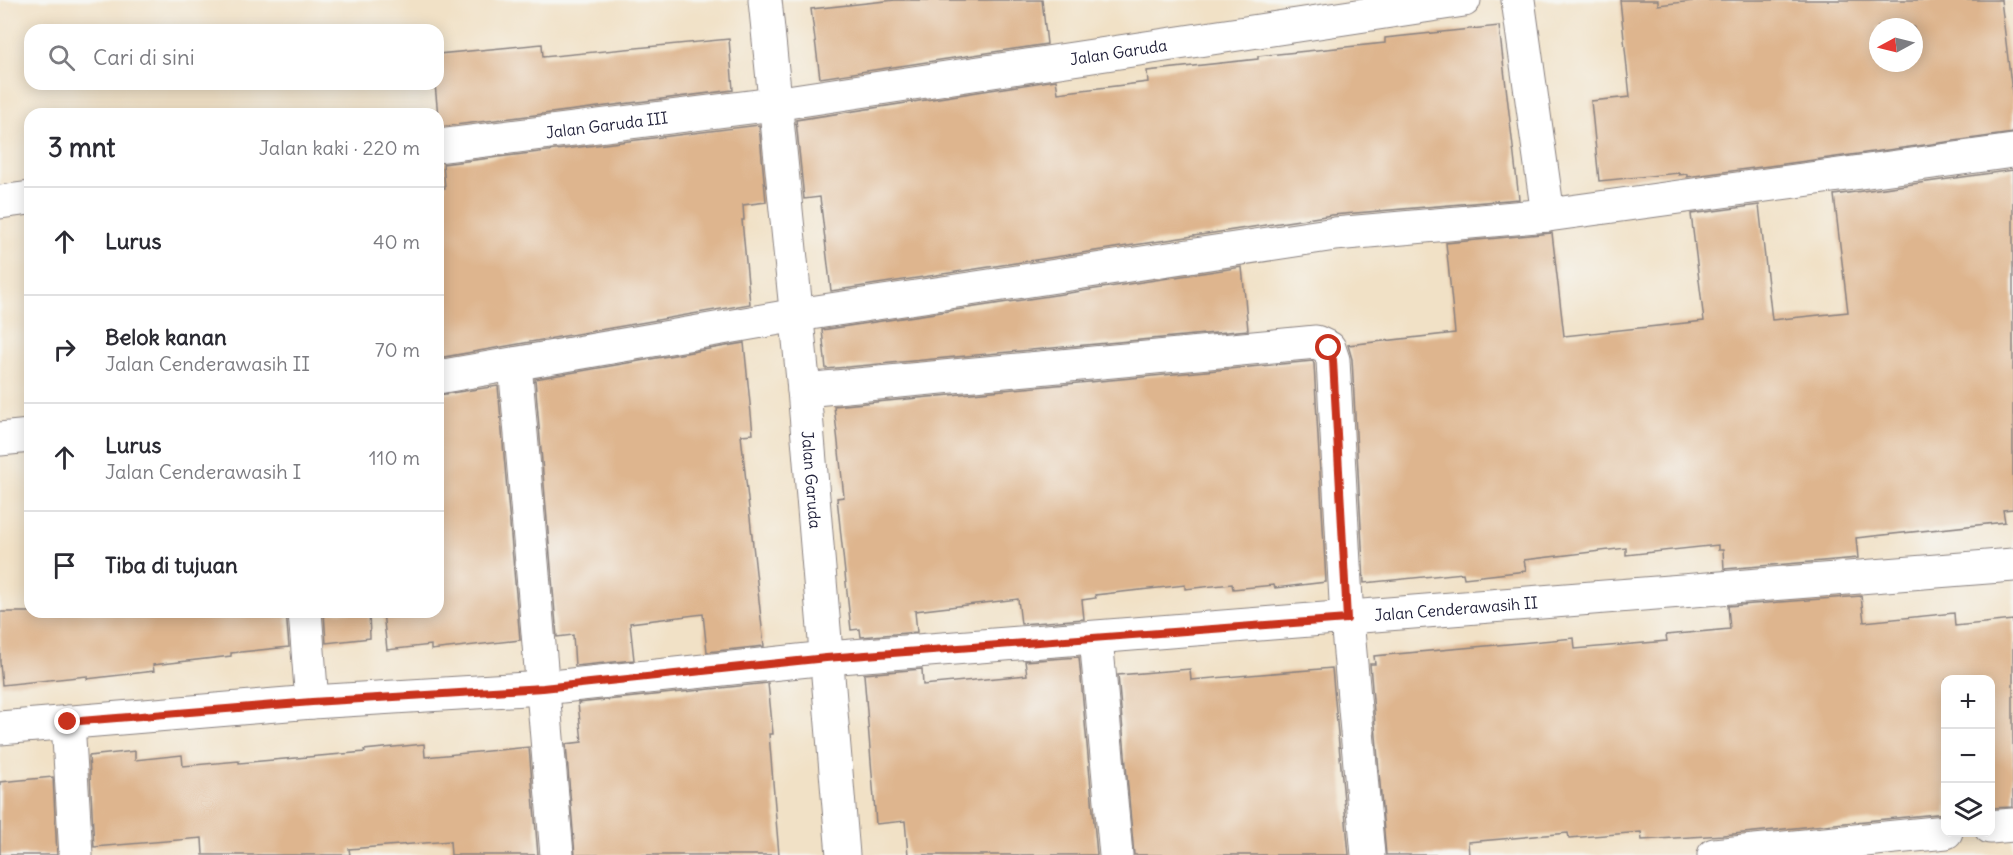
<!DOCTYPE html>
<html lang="id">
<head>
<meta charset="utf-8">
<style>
	:root { --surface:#fff; --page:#f7f7f7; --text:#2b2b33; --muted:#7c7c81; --line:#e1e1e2 }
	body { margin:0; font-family:Delius,sans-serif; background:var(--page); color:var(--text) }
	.controls { position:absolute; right:18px; bottom:18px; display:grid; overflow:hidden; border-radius:12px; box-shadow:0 3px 15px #0003 }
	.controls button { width:54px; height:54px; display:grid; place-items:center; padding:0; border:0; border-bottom:2px solid var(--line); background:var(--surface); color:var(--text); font:30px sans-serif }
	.compass { position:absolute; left:1869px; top:18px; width:54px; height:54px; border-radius:50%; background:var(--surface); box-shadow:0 3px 15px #0003; rotate:263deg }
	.stop { position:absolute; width:18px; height:18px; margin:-14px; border:4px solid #c8321e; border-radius:50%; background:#fff }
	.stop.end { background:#c8321e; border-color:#fff; box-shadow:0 2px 6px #0008 }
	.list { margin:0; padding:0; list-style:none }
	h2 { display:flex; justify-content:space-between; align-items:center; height:78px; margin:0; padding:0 24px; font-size:26px }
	h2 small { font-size:20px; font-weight:400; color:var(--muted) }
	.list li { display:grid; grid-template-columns:39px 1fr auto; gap:18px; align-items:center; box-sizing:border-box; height:108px; padding:0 24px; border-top:2px solid var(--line) }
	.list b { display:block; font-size:22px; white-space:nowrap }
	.list p { margin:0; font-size:20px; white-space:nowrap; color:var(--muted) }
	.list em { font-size:20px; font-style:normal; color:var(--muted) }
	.icon { flex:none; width:33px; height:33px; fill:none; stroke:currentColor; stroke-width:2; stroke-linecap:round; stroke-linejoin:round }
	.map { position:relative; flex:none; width:2013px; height:855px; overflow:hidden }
	.search { position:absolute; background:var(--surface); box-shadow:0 3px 15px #0003; left:24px; top:24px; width:420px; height:66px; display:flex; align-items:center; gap:15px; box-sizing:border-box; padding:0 21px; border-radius:18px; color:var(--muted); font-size:22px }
	.panel { position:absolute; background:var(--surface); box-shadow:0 3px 15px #0003; left:24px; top:108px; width:420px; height:510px; border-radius:18px }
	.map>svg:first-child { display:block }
	.building { fill:#deb58e; fill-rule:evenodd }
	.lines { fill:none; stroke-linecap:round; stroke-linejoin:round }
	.minor-casing { stroke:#8a8280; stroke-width:35 }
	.tertiary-casing { stroke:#8a8280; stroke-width:35 }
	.minor { stroke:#fff; stroke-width:33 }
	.tertiary { stroke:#fff; stroke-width:33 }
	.route { stroke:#c8321e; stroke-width:8 }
	.labels { text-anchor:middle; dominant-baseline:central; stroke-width:5; stroke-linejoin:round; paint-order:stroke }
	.street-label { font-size:16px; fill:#22223b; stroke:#f6f6f2 }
</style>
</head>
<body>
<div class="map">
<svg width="2013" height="855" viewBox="0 0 2013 855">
	<rect width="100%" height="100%" fill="#f6f6f2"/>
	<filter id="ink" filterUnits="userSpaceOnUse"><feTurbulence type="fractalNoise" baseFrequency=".0167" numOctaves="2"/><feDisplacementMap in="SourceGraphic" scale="12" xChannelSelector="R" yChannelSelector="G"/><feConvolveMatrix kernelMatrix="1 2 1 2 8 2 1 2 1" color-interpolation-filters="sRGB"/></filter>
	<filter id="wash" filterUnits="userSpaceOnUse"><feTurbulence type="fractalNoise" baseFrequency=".008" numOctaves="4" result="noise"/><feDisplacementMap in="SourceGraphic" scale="24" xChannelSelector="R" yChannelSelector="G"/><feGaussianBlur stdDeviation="1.35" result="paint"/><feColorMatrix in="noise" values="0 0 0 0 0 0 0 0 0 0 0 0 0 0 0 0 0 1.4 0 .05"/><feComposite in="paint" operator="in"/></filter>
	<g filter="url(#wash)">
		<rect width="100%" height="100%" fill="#f1e1c6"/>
		<g id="blocks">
			<g class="building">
				<path d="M895 0H1042L1047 44 820 78 811 9Z"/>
				<path d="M1620 0H1658V5L1702 0H2001L2013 101V133L1687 177V174L1679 175V173L1599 181 1591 101 1630 97ZM1878 27H1914V63H1878Z"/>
				<path d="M1499 26 1519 199 1332 215 831 291 820 197 804 199 796 120 1056 80 1058 93 1148 82 1147 71 1258 59V56L1385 43V38Z"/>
				<path d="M729 39 733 90 439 127 435 84H438V54L542 44 543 57Z"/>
				<path d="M759 125 766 202 743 205 744 220H742L750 304 438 358V188H445L443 164Z"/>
				<path d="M2013 170V509L2003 510 2005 522 1856 538 1858 558 1724 569 1723 550H1718V545L1626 555V548L1524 560 1526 571 1464 578 1463 573 1364 583 1352 359 1348 345 1455 333 1446 243 1552 233 1564 336 1704 321 1691 214 1759 205 1772 320 1848 312 1834 195Z"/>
				<path d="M1242 267 1248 330 826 369 822 330Z"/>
				<path d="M744 343 753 434 741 435 764 646 707 652 703 614 630 623 634 660 575 666 573 635 557 637 535 379Z"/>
				<path d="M1313 361 1314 364 1326 582 1275 588 1274 585 1233 589 1232 584 1185 589V585L1095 595 1096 598 1082 600 1084 619 1021 624 1018 599 915 611 917 632 861 637 860 629 851 630 837 498 844 497 834 406Z"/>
				<path d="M498 386 520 640 431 650V645L387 650 383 612H438V395Z"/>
				<path d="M1861 596 1864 622 1954 613 1955 626 2013 620V807L1990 808V680H1946V813L1723 835 1642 840 1641 832 1569 838 1568 833 1468 842 1469 855H1386L1370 664H1375L1374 656 1574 638 1575 649 1667 641 1666 635 1730 629 1728 606Z"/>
				<path d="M0 612H286L289 647 231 653V656L153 665 154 671 87 679V676L2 685 0 663Z"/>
				<path d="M324 612H369L370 638 326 643Z"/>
				<path d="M1079 657 1097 855H908L905 821 876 824 864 674 922 669 923 685 1027 675 1025 661Z"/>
				<path d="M1332 668 1349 855H1134L1118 675 1190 669 1191 680Z"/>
				<path d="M768 683 773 734H769L779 855H575L566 744 582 742 578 703Z"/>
				<path d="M424 744 425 757 529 747 538 855H451L450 841 349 849 350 855H203L202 838 94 847 89 756 135 751V760L182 755 183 766 239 761V763L365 752 364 750Z"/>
				<path d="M53 777 57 855H0V782Z"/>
			</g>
		</g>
	</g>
	<g filter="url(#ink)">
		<use href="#blocks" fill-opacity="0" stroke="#8a8280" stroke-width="1.5"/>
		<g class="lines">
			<defs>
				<g id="minor">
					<path d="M1518 0 1548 215 2013 151"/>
					<path id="s1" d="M438 146 774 104 1464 0"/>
					<path d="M0 202 30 198"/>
					<path d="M515 364 557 855"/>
					<path d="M438 377 797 315 1335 234 1548 215"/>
					<path d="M804 390 1316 342 1329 348 1333 360 1347 619 1368 855"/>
					<path d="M0 439 30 436"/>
					<path d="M305 612 312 702"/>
					<path d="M1096 638 1116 855"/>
					<path d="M68 722 76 855"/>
					<path id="s2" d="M0 728 312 702 543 688 827 658 2013 565"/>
					<path d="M1990 827 2013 825"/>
					<path d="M1714 855 1946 832"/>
				</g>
				<g id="tertiary">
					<path id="s3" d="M765 0 804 390 843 855"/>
				</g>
			</defs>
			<use href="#minor" class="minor-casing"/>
			<use href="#tertiary" class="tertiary-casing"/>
			<use href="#minor" class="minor"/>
			<use href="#tertiary" class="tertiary"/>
		</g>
	</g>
	<g class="lines" filter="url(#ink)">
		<path class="route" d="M68 722 312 702 543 688 826 658 1347 619 1333 360 1329 348"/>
	</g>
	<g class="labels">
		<g class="street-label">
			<text stroke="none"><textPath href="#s1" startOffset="687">Jalan Garuda</textPath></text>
			<text stroke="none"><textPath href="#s1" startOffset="170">Jalan Garuda III</textPath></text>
			<text stroke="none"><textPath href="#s3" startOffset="482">Jalan Garuda</textPath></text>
			<text stroke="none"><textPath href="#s2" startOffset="1461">Jalan Cenderawasih II</textPath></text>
		</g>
	</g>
</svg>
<div class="controls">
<button>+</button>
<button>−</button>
<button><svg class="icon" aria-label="layers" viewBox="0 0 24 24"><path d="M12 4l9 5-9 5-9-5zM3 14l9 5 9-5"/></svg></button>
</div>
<svg class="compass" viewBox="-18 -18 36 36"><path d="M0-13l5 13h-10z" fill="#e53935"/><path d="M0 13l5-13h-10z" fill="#7c7c81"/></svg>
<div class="stop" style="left:1329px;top:348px"></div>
<div class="stop end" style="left:68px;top:722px"></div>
<div class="search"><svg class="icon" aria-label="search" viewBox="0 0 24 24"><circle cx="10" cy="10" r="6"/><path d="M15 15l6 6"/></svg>Cari di sini</div>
<section class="panel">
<h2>3 mnt<small>Jalan kaki · 220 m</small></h2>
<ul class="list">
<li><svg class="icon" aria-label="ahead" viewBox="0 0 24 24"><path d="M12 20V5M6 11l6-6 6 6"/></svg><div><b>Lurus</b></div><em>40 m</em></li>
<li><svg class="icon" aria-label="right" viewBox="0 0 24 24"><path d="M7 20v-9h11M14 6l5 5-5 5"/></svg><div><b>Belok kanan</b><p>Jalan Cenderawasih II</p></div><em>70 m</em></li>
<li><svg class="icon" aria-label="ahead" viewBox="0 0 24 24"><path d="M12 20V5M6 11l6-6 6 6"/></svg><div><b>Lurus</b><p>Jalan Cenderawasih I</p></div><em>110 m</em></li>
<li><svg class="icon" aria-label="arrive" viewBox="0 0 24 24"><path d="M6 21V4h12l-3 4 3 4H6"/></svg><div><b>Tiba di tujuan</b></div></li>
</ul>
</section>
</div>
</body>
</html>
